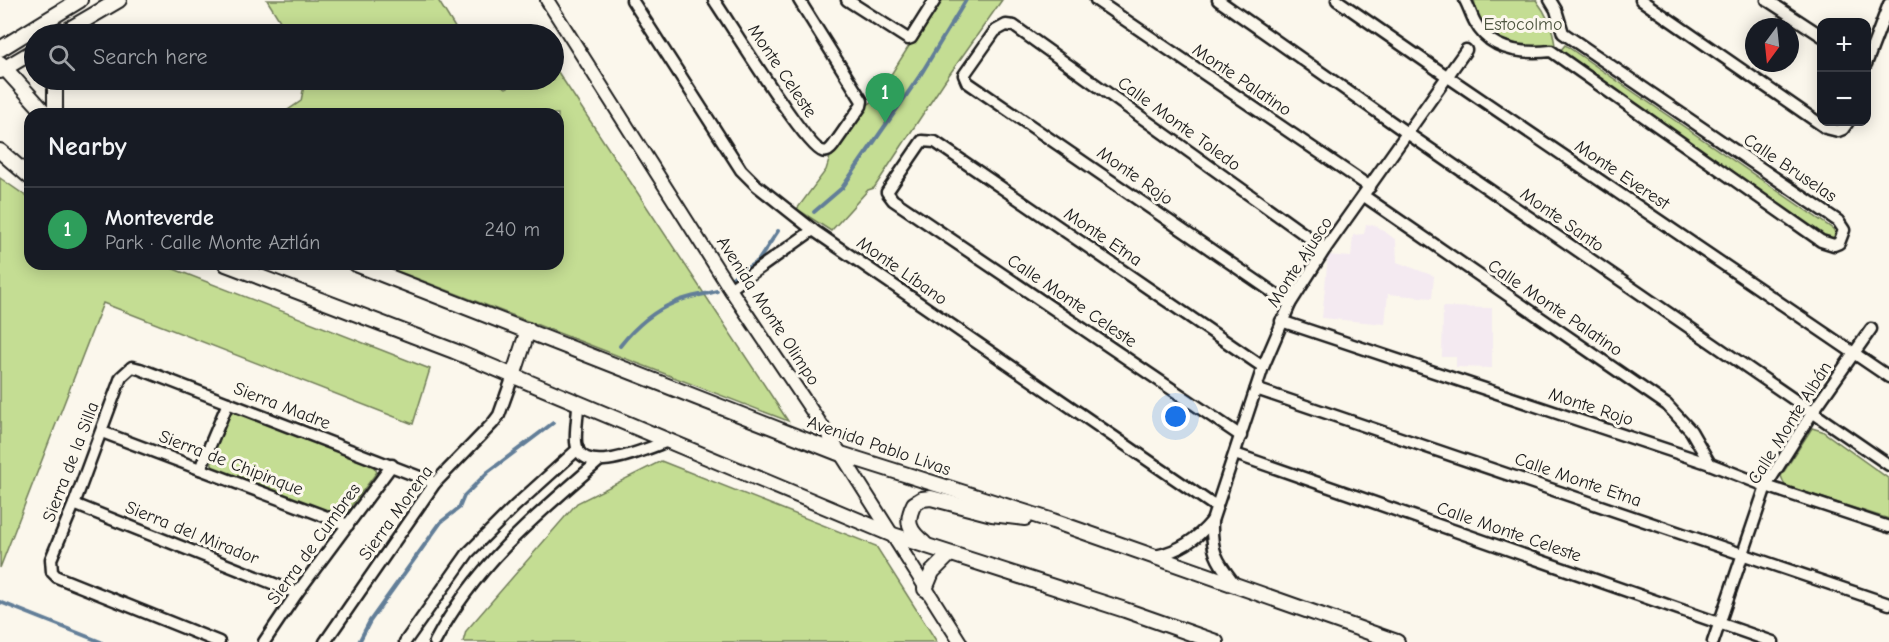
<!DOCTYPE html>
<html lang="en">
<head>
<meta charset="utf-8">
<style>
	:root { --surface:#171b24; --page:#242831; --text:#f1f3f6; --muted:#9ea1a6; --line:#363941; --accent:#d1495b }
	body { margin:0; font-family:"Comic Neue",sans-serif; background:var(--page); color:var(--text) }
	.controls { position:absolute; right:18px; top:18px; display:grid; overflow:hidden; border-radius:12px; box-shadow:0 3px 15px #0003 }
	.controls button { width:54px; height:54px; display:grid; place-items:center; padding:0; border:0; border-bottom:2px solid var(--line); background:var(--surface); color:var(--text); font:30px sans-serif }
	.compass { position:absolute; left:1745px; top:18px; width:54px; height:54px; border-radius:50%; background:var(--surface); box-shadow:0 3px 15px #0003; rotate:195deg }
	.you { position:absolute; left:1176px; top:417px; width:21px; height:21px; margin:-15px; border:4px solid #fff; border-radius:50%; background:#1a73e8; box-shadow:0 0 0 9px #1a73e833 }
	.badge { display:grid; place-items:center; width:39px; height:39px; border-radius:50%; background:var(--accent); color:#fff; font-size:20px; font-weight:700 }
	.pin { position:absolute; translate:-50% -50px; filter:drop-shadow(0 2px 3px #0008) }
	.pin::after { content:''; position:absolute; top:32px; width:21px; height:18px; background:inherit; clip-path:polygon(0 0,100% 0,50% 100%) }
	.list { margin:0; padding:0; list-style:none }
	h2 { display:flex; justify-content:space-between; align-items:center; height:78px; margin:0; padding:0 24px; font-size:26px }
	h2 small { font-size:20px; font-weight:400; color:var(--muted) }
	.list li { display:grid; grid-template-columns:39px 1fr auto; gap:18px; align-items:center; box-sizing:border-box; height:84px; padding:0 24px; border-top:2px solid var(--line) }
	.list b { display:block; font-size:22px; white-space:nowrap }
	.list p { margin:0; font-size:20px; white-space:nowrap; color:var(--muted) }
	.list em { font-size:20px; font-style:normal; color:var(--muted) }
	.icon { flex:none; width:33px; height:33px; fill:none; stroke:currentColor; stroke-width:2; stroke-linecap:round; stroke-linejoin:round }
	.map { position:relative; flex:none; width:1889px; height:642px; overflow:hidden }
	.search { position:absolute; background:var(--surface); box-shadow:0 3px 15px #0003; left:24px; top:24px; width:540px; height:66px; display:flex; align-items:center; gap:15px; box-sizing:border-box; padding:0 21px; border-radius:33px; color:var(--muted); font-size:22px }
	.panel { position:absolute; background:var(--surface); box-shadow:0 3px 15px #0003; left:24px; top:108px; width:540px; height:162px; border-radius:18px }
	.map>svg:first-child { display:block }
	.built { fill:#f4eaf1 }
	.green { fill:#c4dd93; stroke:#707c58; stroke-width:1.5 }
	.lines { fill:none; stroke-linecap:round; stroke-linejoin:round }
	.stream { stroke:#627e98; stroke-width:4 }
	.minor-casing { stroke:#1c1c1c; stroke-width:15 }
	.tertiary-casing { stroke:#1c1c1c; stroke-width:16 }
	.secondary-casing { stroke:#1c1c1c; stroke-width:18 }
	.minor { stroke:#fbf7ec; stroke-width:10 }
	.tertiary { stroke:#fbf7ec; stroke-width:12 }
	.secondary { stroke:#fbf7ec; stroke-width:14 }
	.labels { text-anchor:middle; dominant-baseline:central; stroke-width:6; stroke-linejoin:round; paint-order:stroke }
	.park-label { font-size:18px; fill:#4e5640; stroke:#fbf7ec }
	.street-label { font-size:18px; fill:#1c1c1c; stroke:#fbf7ec }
</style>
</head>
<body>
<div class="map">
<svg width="1889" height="642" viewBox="0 0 1889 642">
	<rect width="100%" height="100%" fill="#fbf7ec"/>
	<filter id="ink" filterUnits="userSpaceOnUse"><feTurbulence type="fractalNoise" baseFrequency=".0167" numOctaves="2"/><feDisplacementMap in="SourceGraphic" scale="12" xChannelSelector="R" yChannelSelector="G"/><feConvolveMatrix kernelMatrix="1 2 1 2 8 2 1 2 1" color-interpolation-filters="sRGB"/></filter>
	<g filter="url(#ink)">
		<g class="built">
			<path d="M1366 224 1377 226 1396 240 1397 262 1434 276 1432 298 1388 294 1385 324 1322 318 1328 255 1351 257 1353 235 1364 234Z"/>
			<path d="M1443 307 1492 308V368L1456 367V357H1442Z"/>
		</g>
		<g class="green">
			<path d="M267 0H438L459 34H288Z"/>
			<path d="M938 0H1002L944 82 874 188 868 190 831 231 797 209 826 170 830 157 864 107 875 100Z"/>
			<path d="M1474 0H1536C1547 14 1553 27 1555 45L1547 49 1530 50 1502 43 1480 25Z"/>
			<path d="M1565 45 1833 229 1837 236 1832 242 1826 240 1564 56 1560 51Z"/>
			<path d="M554 66 788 421 379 264H558V114H282L301 101 305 80H491L506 88 523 80H554Z"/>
			<path d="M0 178 30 199V264H161L430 369 413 424 103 303 0 568Z"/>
			<path d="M236 410 362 461 374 467 377 472 343 517 214 470C205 453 222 420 236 410Z"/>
			<path d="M1812 428 1822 431 1889 479V519L1785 486 1781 476Z"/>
			<path d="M661 461 876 546 937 642H463L466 631 577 503Z"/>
		</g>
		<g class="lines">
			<g class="stream">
				<path d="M814 212 842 188 921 74 966 0"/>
				<path d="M732 278 758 261 778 231"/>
				<path d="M620 346C635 327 653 311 676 302 688 296 704 295 717 291"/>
				<path d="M0 602 101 642"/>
				<path d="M359 642 370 621 441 522 459 508 464 496 488 472 553 423"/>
			</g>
			<defs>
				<g id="minor">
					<path d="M632 0 741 170 756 185 813 230 1216 507"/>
					<path d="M714 0C729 22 806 147 822 151 827 153 830 150 833 146L861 106 862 101 799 0"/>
					<path d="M847 0 908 39 911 38 935 0"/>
					<path d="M1096 0 1370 187"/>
					<path d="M1218 0 1407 133 1889 465"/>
					<path d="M1337 0 1448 77 1889 377"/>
					<path d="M1465 0C1469 7 1471 15 1475 22 1490 51 1523 54 1551 51L1821 241 1834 245 1839 243 1844 230 1838 221 1563 33 1556 10 1550 0"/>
					<path d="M1641 0 1826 128 1838 131 1843 129 1848 122"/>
					<path d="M1767 0 1822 36"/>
					<path d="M1866 64 1889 4"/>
					<path d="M1364 196 1667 405 1691 431 1710 464"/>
					<path d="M730 289 813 230"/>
					<path d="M1290 304 967 82 964 75 995 31 1006 25 1014 26 1325 249"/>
					<path d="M1281 321 1710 464 1766 486 1889 527"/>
					<path d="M1256 389 1889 604"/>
					<path d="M578 404C578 416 575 430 576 442 579 480 648 448 668 441"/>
					<path d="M102 432 348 525"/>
					<path d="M1241 436 893 200 887 192 922 141 935 142 1263 367"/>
					<path d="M1235 454 1773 642"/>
					<path d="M200 469 228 403"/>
					<path d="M74 504 297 593"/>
					<path d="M1155 556C1179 551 1196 540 1212 521"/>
					<path d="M1234 583C1216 560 1211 551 1212 521L1263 367 1290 304 1325 249 1466 50"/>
					<path d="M219 642 57 577 52 572 51 559 74 504 121 377 132 367 140 369 435 483"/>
					<path d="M264 642 297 593 392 465"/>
					<path d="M325 642 435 483 493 423 499 415 513 376"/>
					<path d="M405 642 468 553 515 506 578 449"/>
					<path d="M435 642C474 567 536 515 599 461"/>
					<path d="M1713 642 1766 486 1812 413 1871 329"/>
				</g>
				<path id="tertiary" d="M547 0 730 289 841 454 960 642"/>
				<g id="secondary">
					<path d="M61 34 119 0"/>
					<path d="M0 49 80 0"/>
					<path d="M0 63 46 114"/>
					<path d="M0 71 34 51"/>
					<path d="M55 80V114"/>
					<path d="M0 151 30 177"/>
					<path d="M226 264 454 351 893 535 1125 610 1216 642"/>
					<path d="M356 264 841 454 1053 521 1397 642"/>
					<path d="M513 376 528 330"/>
					<path d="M924 543C909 531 905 522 914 504L922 499 931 498 992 514 1025 518"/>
					<path d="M925 589 932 572 950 554"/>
				</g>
			</defs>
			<use href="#minor" class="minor-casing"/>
			<use href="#tertiary" class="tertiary-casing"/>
			<use href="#secondary" class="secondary-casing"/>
			<use href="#minor" class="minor"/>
			<use href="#tertiary" class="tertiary"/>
			<use href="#secondary" class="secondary"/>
		</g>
	</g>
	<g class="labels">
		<g class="park-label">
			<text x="1523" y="24">Estocolmo</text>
		</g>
		<g class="street-label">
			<text transform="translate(782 71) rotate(56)">Monte Celeste</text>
			<text transform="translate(1242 80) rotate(34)">Monte Palatino</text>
			<text transform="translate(1179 124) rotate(36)">Calle Monte Toledo</text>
			<text transform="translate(1790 168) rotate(34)">Calle Bruselas</text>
			<text transform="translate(1622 175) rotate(34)">Monte Everest</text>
			<text transform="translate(1135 176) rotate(35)">Monte Rojo</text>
			<text transform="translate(1562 220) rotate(35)">Monte Santo</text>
			<text transform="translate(1103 237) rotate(34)">Monte Etna</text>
			<text transform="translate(1300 262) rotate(-57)">Monte Ajusco</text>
			<text transform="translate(902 271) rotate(35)">Monte Líbano</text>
			<text transform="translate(1072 301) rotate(34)">Calle Monte Celeste</text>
			<text transform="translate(1555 308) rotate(34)">Calle Monte Palatino</text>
			<text transform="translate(768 311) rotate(57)">Avenida Monte Olimpo</text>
			<text transform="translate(282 406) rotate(21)">Sierra Madre</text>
			<text transform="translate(1591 407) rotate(18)">Monte Rojo</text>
			<text transform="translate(1790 423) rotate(-58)">Calle Monte Albán</text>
			<text transform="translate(879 446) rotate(19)">Avenida Pablo Livas</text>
			<text transform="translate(71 462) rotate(-69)">Sierra de la Silla</text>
			<text transform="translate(231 463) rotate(21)">Sierra de Chipinque</text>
			<text transform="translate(1578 480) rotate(19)">Calle Monte Etna</text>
			<text transform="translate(396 513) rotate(-54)">Sierra Morena</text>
			<text transform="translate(1509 532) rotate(19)">Calle Monte Celeste</text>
			<text transform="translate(192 533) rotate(22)">Sierra del Mirador</text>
			<text transform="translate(314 544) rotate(-54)">Sierra de Cumbres</text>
		</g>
	</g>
</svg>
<div class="controls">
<button>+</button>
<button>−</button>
</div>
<svg class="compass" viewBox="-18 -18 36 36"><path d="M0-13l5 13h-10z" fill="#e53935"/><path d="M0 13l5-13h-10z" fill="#9ea1a6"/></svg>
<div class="you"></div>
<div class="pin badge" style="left:885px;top:123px;background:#2e9e5b">1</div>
<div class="search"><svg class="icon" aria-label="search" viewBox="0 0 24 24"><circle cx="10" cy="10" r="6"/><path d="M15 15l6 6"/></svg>Search here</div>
<section class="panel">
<h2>Nearby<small></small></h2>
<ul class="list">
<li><span class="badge" style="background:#2e9e5b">1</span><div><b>Monteverde</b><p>Park · Calle Monte Aztlán</p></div><em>240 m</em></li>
</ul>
</section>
</div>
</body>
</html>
